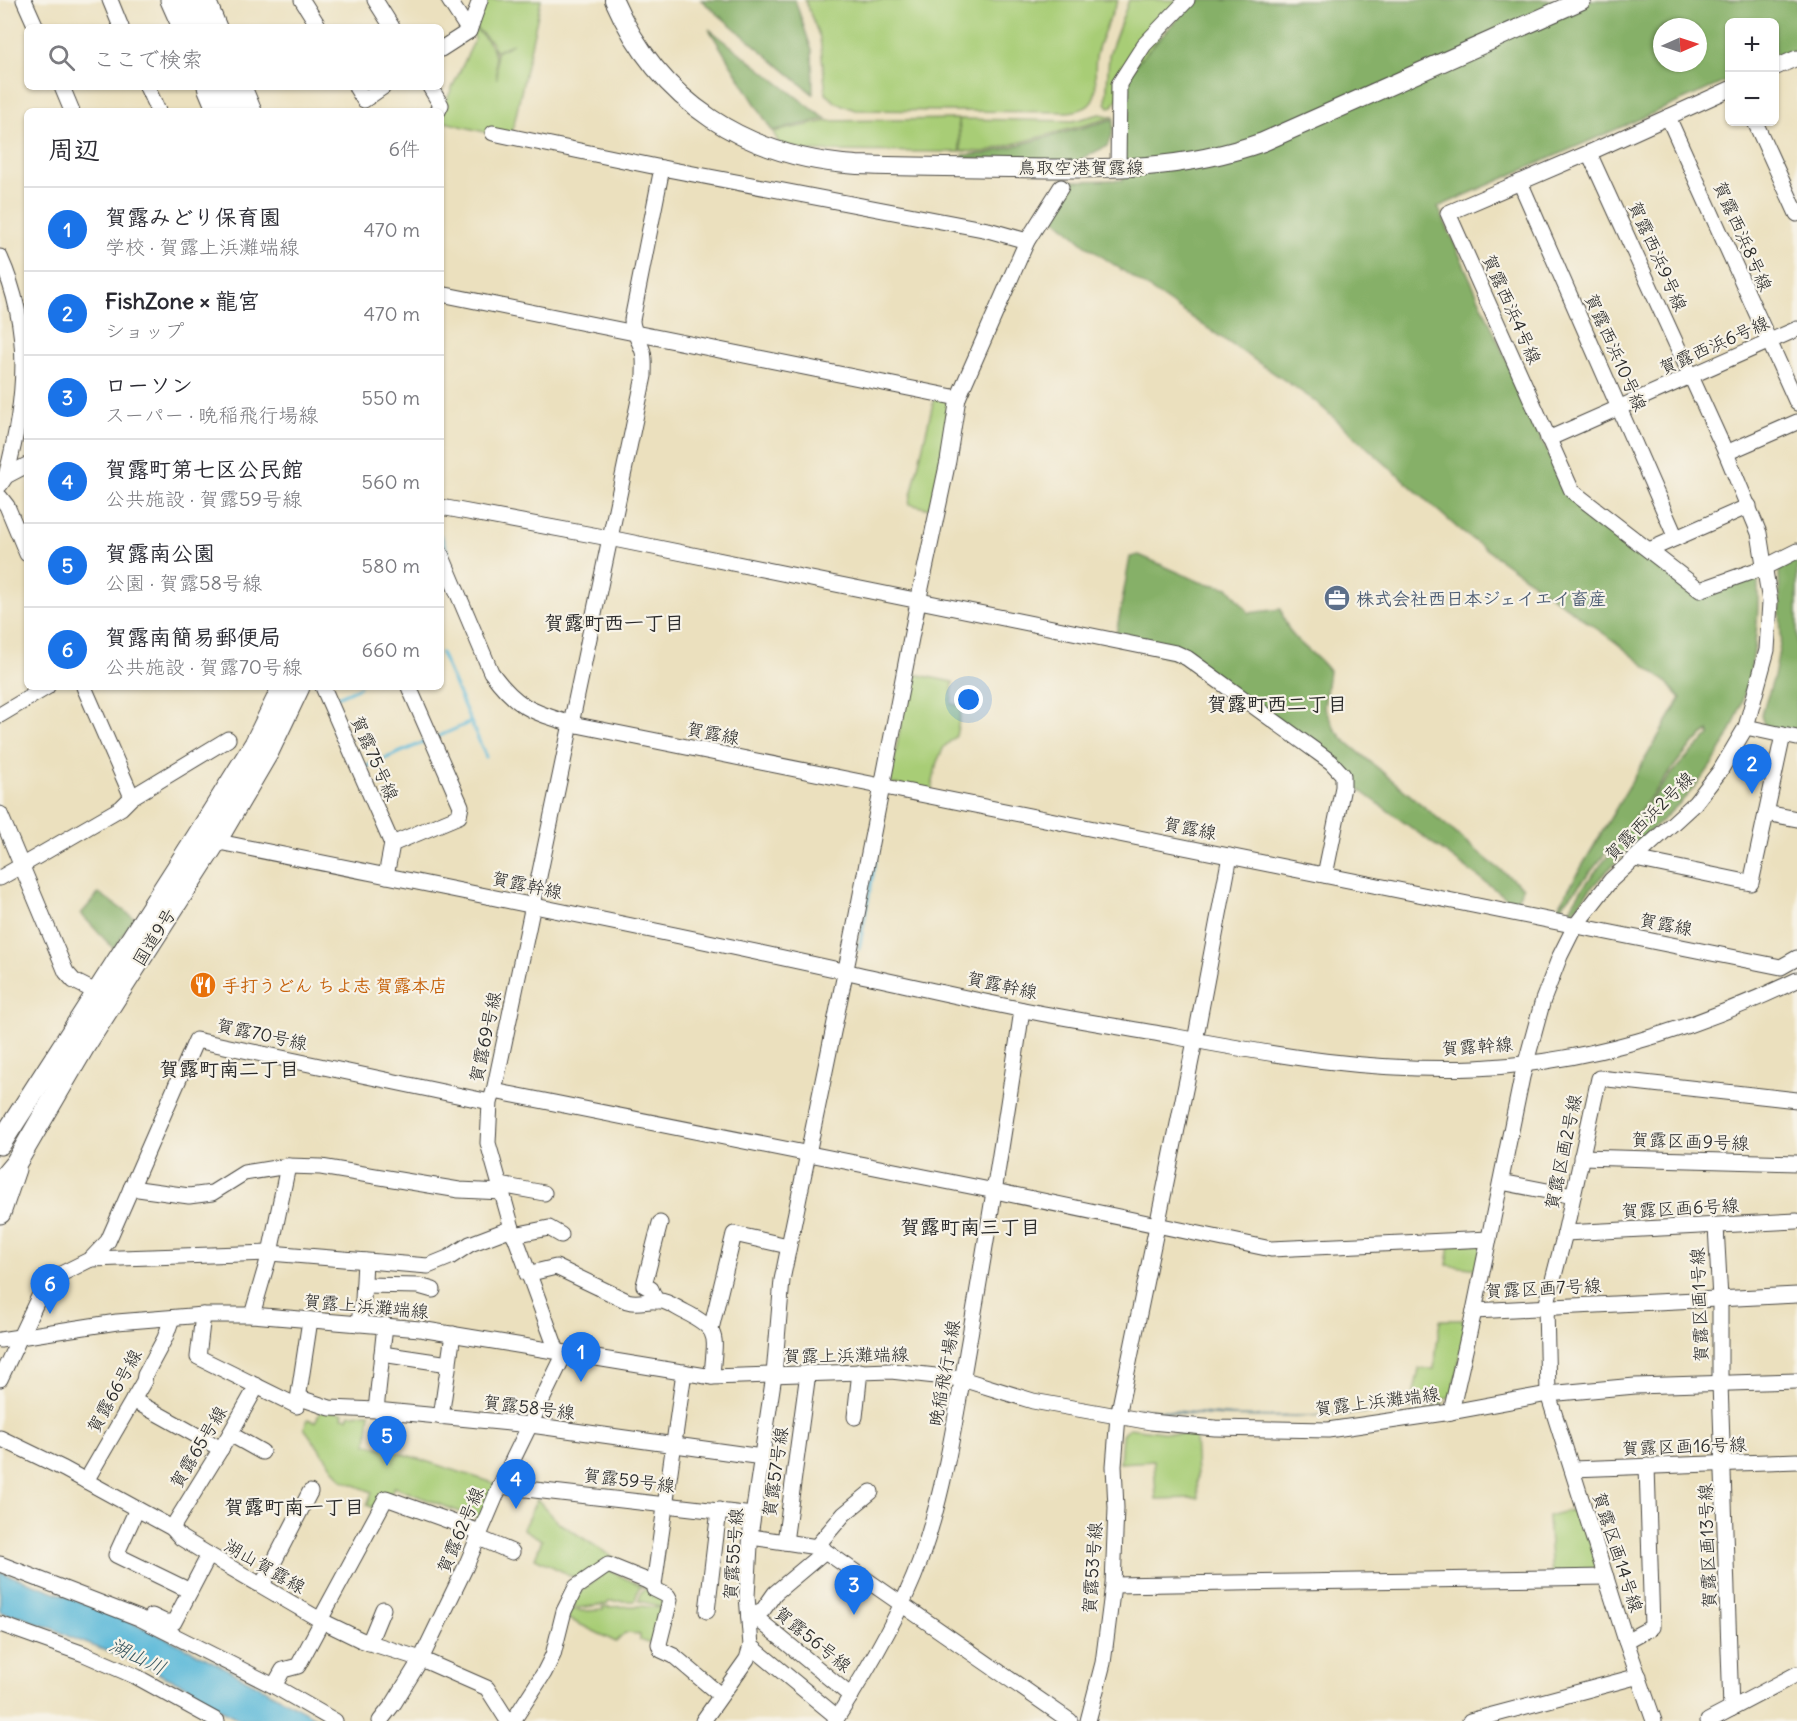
<!DOCTYPE html>
<html lang="ja">
<head>
<meta charset="utf-8">
<style>
	:root { --surface:#fff; --page:#f7f7f7; --text:#2b2b33; --muted:#7c7c81; --line:#e1e1e2; --accent:#1a73e8 }
	body { margin:0; font-family:Delius,"Klee One",sans-serif; background:var(--page); color:var(--text) }
	.controls { position:absolute; right:18px; top:18px; display:grid; overflow:hidden; border-radius:9px; box-shadow:0 2px 4px #0004 }
	.controls button { width:54px; height:54px; display:grid; place-items:center; padding:0; border:0; border-bottom:2px solid var(--line); background:var(--surface); color:var(--text); font:30px sans-serif }
	.compass { position:absolute; left:1653px; top:18px; width:54px; height:54px; border-radius:50%; background:var(--surface); box-shadow:0 2px 4px #0004; rotate:87deg }
	.you { position:absolute; left:969px; top:700px; width:21px; height:21px; margin:-15px; border:4px solid #fff; border-radius:50%; background:#1a73e8; box-shadow:0 0 0 9px #1a73e833 }
	.badge { display:grid; place-items:center; width:39px; height:39px; border-radius:50%; background:var(--accent); color:#fff; font-size:20px; font-weight:700 }
	.pin { position:absolute; translate:-50% -50px; filter:drop-shadow(0 2px 3px #0008) }
	.pin::after { content:''; position:absolute; top:32px; width:21px; height:18px; background:inherit; clip-path:polygon(0 0,100% 0,50% 100%) }
	.list { margin:0; padding:0; list-style:none }
	h2 { display:flex; justify-content:space-between; align-items:center; height:78px; margin:0; padding:0 24px; font-size:26px }
	h2 small { font-size:20px; font-weight:400; color:var(--muted) }
	.list li { display:grid; grid-template-columns:39px 1fr auto; gap:18px; align-items:center; box-sizing:border-box; height:84px; padding:0 24px; border-top:2px solid var(--line) }
	.list b { display:block; font-size:22px; white-space:nowrap }
	.list p { margin:0; font-size:20px; white-space:nowrap; color:var(--muted) }
	.list em { font-size:20px; font-style:normal; color:var(--muted) }
	.icon { flex:none; width:33px; height:33px; fill:none; stroke:currentColor; stroke-width:2; stroke-linecap:round; stroke-linejoin:round }
	.map { position:relative; flex:none; width:1797px; height:1721px; overflow:hidden }
	.search { position:absolute; background:var(--surface); box-shadow:0 2px 4px #0004; left:24px; top:24px; width:420px; height:66px; display:flex; align-items:center; gap:15px; box-sizing:border-box; padding:0 21px; border-radius:9px; color:var(--muted); font-size:22px }
	.panel { position:absolute; background:var(--surface); box-shadow:0 2px 4px #0004; left:24px; top:108px; width:420px; height:582px; border-radius:9px }
	.map>svg:first-child { display:block }
	.green { fill:#a8cd76; stroke:#6a7c50; stroke-width:1.5 }
	.forest { fill:#86b067; stroke:#586e49; stroke-width:1.5; fill-rule:evenodd }
	.water { fill:#5bb9d9; stroke:#437282; stroke-width:1.5 }
	.lines { fill:none; stroke-linecap:round; stroke-linejoin:round }
	.stream { stroke:#5bb9d9; stroke-width:3 }
	.minor-casing { stroke:#484641; stroke-width:17 }
	.major-casing { stroke:#484641; stroke-width:20 }
	.highway-casing { stroke:#484641; stroke-width:23 }
	.minor { stroke:#fff; stroke-width:15 }
	.major { stroke:#fff; stroke-width:18 }
	.highway { stroke:#fff; stroke-width:21 }
	.labels { text-anchor:middle; dominant-baseline:central; stroke-width:4.5; stroke-linejoin:round; paint-order:stroke }
	.street-label { font-size:18px; fill:#2b2b2b; stroke:#f7f3e8 }
	.service-label { font-size:18px; font-weight:bold; fill:#4e5e75; stroke:#f7f3e8; text-anchor:start }
	.food-label { font-size:18px; font-weight:bold; fill:#c56008; stroke:#f7f3e8; text-anchor:start }
	.neighbourhood-label { font-size:20px; font-weight:bold; fill:#2b2b2b; stroke:#f7f3e8 }
	.water-label { font-size:20px; font-style:italic; fill:#39565f; stroke:#f7f3e8 }
</style>
</head>
<body>
<div class="map">
<svg width="1797" height="1721" viewBox="0 0 1797 1721">
	<rect width="100%" height="100%" fill="#f7f3e8"/>
	<filter id="ink" filterUnits="userSpaceOnUse"><feTurbulence type="fractalNoise" baseFrequency=".0167" numOctaves="2"/><feDisplacementMap in="SourceGraphic" scale="12" xChannelSelector="R" yChannelSelector="G"/><feConvolveMatrix kernelMatrix="1 2 1 2 8 2 1 2 1" color-interpolation-filters="sRGB"/></filter>
	<filter id="wash" filterUnits="userSpaceOnUse"><feTurbulence type="fractalNoise" baseFrequency=".008" numOctaves="4" result="noise"/><feDisplacementMap in="SourceGraphic" scale="24" xChannelSelector="R" yChannelSelector="G"/><feGaussianBlur stdDeviation="1.35" result="paint"/><feColorMatrix in="noise" values="0 0 0 0 0 0 0 0 0 0 0 0 0 0 0 0 0 1.4 0 .05"/><feComposite in="paint" operator="in"/></filter>
	<g filter="url(#wash)">
		<rect width="100%" height="100%" fill="#ebe0be"/>
		<g class="green">
			<path d="M485 0H541L512 134H492L441 121 445 103 475 39 473 34 475 29C495 45 496 54 497 79L496 52 513 44 495 51 491 42 475 27Z"/>
			<path d="M805 0H1118C1112 15 1098 41 1096 57 1092 84 1107 109 1067 112L855 110 835 102 826 94 820 38Z"/>
			<path d="M1129 0H1182L1113 106 1109 107 1106 103 1109 55Z"/>
			<path d="M1100 114 1114 117 984 152 961 151 959 119 1073 121Z"/>
			<path d="M958 119 960 152 805 151 779 143 773 132 828 121Z"/>
			<path d="M935 395 951 401 935 510 909 504Z"/>
			<path d="M910 673 953 682 951 704 962 706 956 736 944 747 937 762 931 792 890 783Z"/>
			<path d="M1484 1242 1478 1269 1447 1265 1450 1244Z"/>
			<path d="M1440 1320H1467L1453 1395 1443 1400V1404L1410 1409 1419 1369H1434Z"/>
			<path d="M321 1410 343 1413 342 1417 348 1418 350 1414 370 1413 367 1444 400 1453 497 1484 481 1520 394 1487 390 1495 376 1509 367 1505 372 1492 342 1480 304 1428 308 1419 315 1422Z"/>
			<path d="M1129 1428 1195 1436 1198 1498 1156 1499 1154 1461 1120 1463 1122 1435Z"/>
			<path d="M537 1499 558 1522 625 1565 579 1580 535 1558 542 1540 523 1529Z"/>
			<path d="M1579 1508 1600 1572 1552 1577 1548 1516Z"/>
			<path d="M608 1570 644 1587H639L635 1601H608L607 1604 578 1608 569 1604 572 1598Z"/>
			<path d="M645 1589 665 1597 656 1644 640 1640V1634L625 1633 616 1642 565 1617 567 1608 582 1611 603 1610V1607L640 1606 660 1608V1606L639 1601 641 1592Z"/>
		</g>
		<g class="forest">
			<path d="M701 0H795L812 51 813 94Z"/>
			<path d="M1195 0H1797V51L1775 61 1774 22H1730L1729 80 1438 207 1565 491 1578 505 1700 599 1750 577 1758 581C1760 664 1741 742 1681 802 1642 841 1600 870 1570 916L1566 918C1576 892 1599 868 1616 846 1643 811 1676 763 1709 736V731C1688 744 1672 770 1657 789 1622 832 1589 876 1552 917L1681 698 1666 682 1614 641 1462 532 1315 401 1088 247 1049 213 1068 181 1123 180 1122 87 1137 63ZM1662 27H1698V63H1662Z"/>
			<path d="M709 29 816 112 826 119 772 131Z"/>
			<path d="M1114 119 1112 136 1107 146 1077 161 963 159V155L985 154Z"/>
			<path d="M1139 555 1200 582 1229 588 1249 613 1281 609C1289 644 1310 646 1329 671L1324 707 1334 728 1343 739 1489 861 1523 887 1515 904 1345 779 1206 669 1115 640 1130 557Z"/>
			<path d="M1797 556V733L1765 727 1761 716 1774 677 1781 639 1779 572 1782 562Z"/>
			<path d="M99 893 134 918 114 949 81 914Z"/>
		</g>
		<g class="water">
			<path d="M1440 1402V1403C1339 1419 1239 1422 1137 1408L1236 1416 1296 1417 1381 1411Z"/>
			<path d="M0 1572C54 1591 109 1611 161 1636 216 1661 269 1692 322 1721L240 1720 208 1702 189 1687 157 1673 153 1669 70 1637 50 1627 37 1624 22 1616 11 1615 0 1612Z"/>
		</g>
		<g class="lines">
			<g class="stream">
				<path d="M441 536 448 553"/>
				<path d="M441 653 486 757"/>
				<path d="M335 698 360 687"/>
				<path d="M437 737 471 722"/>
				<path d="M365 767 427 741"/>
				<path d="M859 949 881 832"/>
			</g>
		</g>
	</g>
	<g filter="url(#ink)">
		<g class="lines">
			<defs>
				<g id="minor">
					<path d="M24 0 36 27"/>
					<path d="M110 0 121 27"/>
					<path d="M208 0 219 27"/>
					<path d="M302 0 319 27"/>
					<path d="M375 0 392 27"/>
					<path d="M449 0 469 31"/>
					<path d="M441 49 469 31 480 0"/>
					<path d="M1774 68 1797 58"/>
					<path d="M62 87 72 111"/>
					<path d="M147 87 158 111"/>
					<path d="M244 87 254 111"/>
					<path d="M356 87 364 100 383 87"/>
					<path d="M430 87 441 105 438 111"/>
					<path d="M1730 89 1593 151 1448 213 1572 491 1700 590 1765 567 1797 551"/>
					<path d="M1668 117 1797 403"/>
					<path d="M1755 122 1797 214"/>
					<path d="M493 133 662 168 988 230 1027 241"/>
					<path d="M1589 153 1726 453 1759 533 1770 602 1767 650 1746 727 1720 771 1695 803 1611 880 1575 926 1560 956 1543 1000 1522 1077 1474 1311 1797 1295"/>
					<path d="M1118 168 1119 84 1144 45 1187 0"/>
					<path d="M1520 182 1676 538"/>
					<path d="M0 257C33 330 26 401 6 476"/>
					<path d="M441 294 958 398"/>
					<path d="M1548 439 1797 329"/>
					<path d="M1726 453 1797 422"/>
					<path d="M0 485 6 476 27 465"/>
					<path d="M0 497 7 506 27 554"/>
					<path d="M441 507 609 538 1176 653 1187 658 1331 762 1343 775V787L1325 875"/>
					<path d="M1649 550 1749 506"/>
					<path d="M441 554 491 672C516 707 532 712 572 724L1781 967 1797 958"/>
					<path d="M84 687 132 797"/>
					<path d="M323 687 392 844"/>
					<path d="M0 715 47 687"/>
					<path d="M1746 727 1797 738"/>
					<path d="M1766 813 1797 819"/>
					<path d="M0 814 66 972 74 981 98 993"/>
					<path d="M209 840C425 884 641 926 857 974 912 986 968 999 1024 1010 1075 1020 1126 1028 1177 1037 1279 1056 1372 1072 1476 1068 1588 1063 1697 1028 1797 980"/>
					<path d="M1635 859 1751 883 1783 735"/>
					<path d="M386 876 392 844 459 816 461 806 409 687"/>
					<path d="M0 878 121 808 132 797 228 739"/>
					<path d="M494 1091 995 1191 1271 1249 1489 1239"/>
					<path d="M1581 1157 1797 1163"/>
					<path d="M1501 1182 1573 1196"/>
					<path d="M500 1185 544 1193"/>
					<path d="M131 1188 189 1196 212 1193 244 1173 288 1166"/>
					<path d="M1716 1226 1720 1299V1383L1731 1709"/>
					<path d="M1565 1233 1797 1221"/>
					<path d="M514 1235 549 1228 561 1235"/>
					<path d="M91 1259 270 1253 428 1266 450 1257 470 1244 512 1228"/>
					<path d="M527 1274 556 1267 627 1301C638 1305 649 1299 660 1301 668 1301 678 1309 685 1312 723 1331 714 1338 712 1377"/>
					<path d="M364 1285 419 1286 433 1290"/>
					<path d="M656 1301 651 1289 644 1285 660 1223"/>
					<path d="M203 1315 198 1357 297 1406 310 1320"/>
					<path d="M252 1315 270 1253 288 1166 321 1167 459 1190 503 1192"/>
					<path d="M358 1324 363 1300 365 1261"/>
					<path d="M385 1325 376 1410 531 1425 762 1457"/>
					<path d="M711 1329 734 1234 788 1246"/>
					<path d="M0 1340 117 1322 203 1315H252L420 1329 712 1377 891 1371 962 1379 1033 1401 1151 1422 1215 1428 1328 1430 1451 1412 1548 1394 1635 1386 1797 1381"/>
					<path d="M557 1351 512 1228 488 1143 490 1102 494 1091 644 376C644 368 645 360 643 352 640 341 632 331 632 320L662 168"/>
					<path d="M382 1354 449 1364"/>
					<path d="M0 1379 45 1284 55 1277 91 1259 108 1241 196 1040 490 1102"/>
					<path d="M300 1398 330 1408 376 1410"/>
					<path d="M133 1400 221 1449"/>
					<path d="M1451 1412 1474 1311"/>
					<path d="M441 1417 453 1334"/>
					<path d="M855 1417 860 1371"/>
					<path d="M230 1434 262 1452"/>
					<path d="M0 1438 64 1469 172 1528 181 1538 209 1555 322 1621 361 1640 421 1659 487 1688 508 1721"/>
					<path d="M1572 1469 1797 1461"/>
					<path d="M86 1481 144 1381 145 1375 165 1338 172 1318"/>
					<path d="M500 1486 753 1515"/>
					<path d="M137 1509 116 1555 190 1591"/>
					<path d="M172 1528 230 1434 257 1386"/>
					<path d="M751 1537 785 1542 808 1373"/>
					<path d="M479 1538 512 1552"/>
					<path d="M785 1542 823 1548 825 1551 1070 1721"/>
					<path d="M816 1547 844 1514 871 1492"/>
					<path d="M0 1564 139 1618 274 1686 335 1721"/>
					<path d="M262 1585 310 1492"/>
					<path d="M654 1585 684 1372"/>
					<path d="M1113 1585 1606 1577"/>
					<path d="M707 1611 719 1510"/>
					<path d="M152 1616 165 1622H174L209 1555"/>
					<path d="M749 1616 759 1620 851 1696"/>
					<path d="M749 1616 763 1610 775 1593 825 1551"/>
					<path d="M320 1620 386 1498 480 1532"/>
					<path d="M0 1624 84 1654 137 1677 217 1721"/>
					<path d="M1626 1641 1652 1627 1647 1466"/>
					<path d="M369 1643 383 1609"/>
					<path d="M751 1646 837 1717"/>
					<path d="M274 1686 283 1670 298 1666 322 1621"/>
					<path d="M380 1721 394 1703 421 1659 466 1566 500 1486 565 1353"/>
					<path d="M513 1721 544 1673 553 1655 564 1611 576 1587 608 1565 645 1580 654 1585V1589L668 1596 670 1600 659 1644 661 1650 674 1656 720 1695"/>
					<path d="M703 1721 747 1659 751 1646 747 1596 751 1529 774 1375 782 1280 854 930 918 602 948 461 958 398 1027 241 1061 187"/>
					<path d="M835 1721C865 1674 901 1614 920 1561 945 1490 956 1415 969 1341 988 1231 1006 1121 1022 1010"/>
					<path d="M1088 1721 1103 1663 1113 1585 1116 1508 1114 1466 1118 1416 1195 1041 1230 856"/>
					<path d="M1470 1721 1639 1676"/>
					<path d="M1654 1721 1626 1641 1548 1394 1546 1307 1565 1233 1599 1078 1797 1100"/>
					<path d="M1708 1721 1797 1674"/>
				</g>
				<path id="major" d="M614 0C659 103 747 158 857 165 909 167 962 167 1014 168 1102 169 1178 172 1263 142L1582 0"/>
				<g id="highway">
					<path d="M171 0 183 27"/>
					<path d="M190 0 201 27"/>
					<path d="M208 87 218 111"/>
					<path d="M226 87 236 111"/>
					<path d="M0 1144 197 837 255 744 283 687"/>
					<path d="M0 1182 16 1163 85 1045 216 841 268 752 299 687"/>
					<path d="M0 1213 15 1169"/>
				</g>
			</defs>
			<use href="#minor" class="minor-casing"/>
			<use href="#major" class="major-casing"/>
			<use href="#highway" class="highway-casing"/>
			<use href="#minor" class="minor"/>
			<use href="#major" class="major"/>
			<use href="#highway" class="highway"/>
		</g>
	</g>
	<defs>
		<symbol id="office-disc" viewBox="-11 -11 22 22"><circle r="9.5" fill="#5c6f8a" stroke="#f7f3e8"/><path d="M-6-3h4V-5.5h4V-3h4V5H-6ZM-1-4.5V-3h2v-1.5ZM-6 0V1H6V0Z" fill="#fff"/></symbol>
		<symbol id="restaurant-disc" viewBox="-11 -11 22 22"><circle r="9.5" fill="#e8710a" stroke="#f7f3e8"/><path d="M-5-6h1v4h1v-4h1v4h1v-4h1v5L-1.5 .5V6h-2V.5L-5-1ZM5-6V6H3V1.5H1.5Q1.5-4 5-6Z" fill="#fff"/></symbol>
	</defs>
	<g fill-rule="evenodd">
		<use href="#office-disc" x="1322" y="583" width="30" height="30"/>
		<use href="#restaurant-disc" x="188" y="970" width="30" height="30"/>
	</g>
	<g class="labels">
		<g class="street-label">
			<text x="1081" y="167">鳥取空港賀露線</text>
			<text transform="translate(1743 236) rotate(66)">賀露西浜8号線</text>
			<text transform="translate(1658 256) rotate(66)">賀露西浜9号線</text>
			<text transform="translate(1512 309) rotate(66)">賀露西浜4号線</text>
			<text transform="translate(1714 345) rotate(-24)">賀露西浜6号線</text>
			<text transform="translate(1616 352) rotate(66)">賀露西浜10号線</text>
			<text transform="translate(713 733) rotate(11)">賀露線</text>
			<text transform="translate(375 758) rotate(66)">賀露75号線</text>
			<text transform="translate(1649 816) rotate(-45)">賀露西浜2号線</text>
			<text transform="translate(1190 828) rotate(11)">賀露線</text>
			<text transform="translate(527 885) rotate(12)">賀露幹線</text>
			<text transform="translate(1666 924) rotate(11)">賀露線</text>
			<text transform="translate(154 937) rotate(-58)">国道9号</text>
			<text transform="translate(1002 985) rotate(12)">賀露幹線</text>
			<text transform="translate(262 1034) rotate(12)">賀露70号線</text>
			<text transform="translate(485 1037) rotate(-78)">賀露69号線</text>
			<text transform="translate(1477 1046) rotate(-4)">賀露幹線</text>
			<text transform="translate(1690 1141) rotate(2)">賀露区画9号線</text>
			<text transform="translate(1563 1152) rotate(-78)">賀露区画2号線</text>
			<text transform="translate(1680 1208) rotate(-3)">賀露区画6号線</text>
			<text transform="translate(1543 1288) rotate(-3)">賀露区画7号線</text>
			<text transform="translate(1699 1305) rotate(-92)">賀露区画1号線</text>
			<text transform="translate(366 1306) rotate(5)">賀露上浜灘端線</text>
			<text transform="translate(846 1355) rotate(-1)">賀露上浜灘端線</text>
			<text transform="translate(944 1373) rotate(-80)">晩稲飛行場線</text>
			<text transform="translate(114 1391) rotate(-61)">賀露66号線</text>
			<text transform="translate(1377 1401) rotate(-7)">賀露上浜灘端線</text>
			<text transform="translate(529 1407) rotate(7)">賀露58号線</text>
			<text transform="translate(1684 1446) rotate(-2)">賀露区画16号線</text>
			<text transform="translate(198 1447) rotate(-59)">賀露65号線</text>
			<text transform="translate(775 1472) rotate(-82)">賀露57号線</text>
			<text transform="translate(629 1480) rotate(7)">賀露59号線</text>
			<text transform="translate(460 1530) rotate(-67)">賀露62号線</text>
			<text transform="translate(1707 1546) rotate(-92)">賀露区画13号線</text>
			<text transform="translate(1618 1552) rotate(72)">賀露区画14号線</text>
			<text transform="translate(733 1554) rotate(-86)">賀露55号線</text>
			<text transform="translate(265 1566) rotate(30)">湖山賀露線</text>
			<text transform="translate(1092 1568) rotate(-86)">賀露53号線</text>
			<text transform="translate(813 1639) rotate(39)">賀露56号線</text>
		</g>
		<g class="service-label">
			<text x="1356" y="598">株式会社西日本ジェイエイ畜産</text>
		</g>
		<g class="food-label">
			<text x="222" y="985">手打うどん ちよ志 賀露本店</text>
		</g>
		<g class="neighbourhood-label">
			<text x="614" y="622">賀露町西一丁目</text>
			<text x="1277" y="703">賀露町西二丁目</text>
			<text x="229" y="1068">賀露町南二丁目</text>
			<text x="970" y="1226">賀露町南三丁目</text>
			<text x="294" y="1506">賀露町南一丁目</text>
		</g>
		<g class="water-label">
			<text transform="translate(138 1656) rotate(26)">湖山川</text>
		</g>
	</g>
</svg>
<div class="controls">
<button>+</button>
<button>−</button>
</div>
<svg class="compass" viewBox="-18 -18 36 36"><path d="M0-13l5 13h-10z" fill="#e53935"/><path d="M0 13l5-13h-10z" fill="#7c7c81"/></svg>
<div class="you"></div>
<div class="pin badge" style="left:581px;top:1382px">1</div>
<div class="pin badge" style="left:1752px;top:794px">2</div>
<div class="pin badge" style="left:854px;top:1615px">3</div>
<div class="pin badge" style="left:516px;top:1509px">4</div>
<div class="pin badge" style="left:387px;top:1466px">5</div>
<div class="pin badge" style="left:50px;top:1314px">6</div>
<div class="search"><svg class="icon" aria-label="search" viewBox="0 0 24 24"><circle cx="10" cy="10" r="6"/><path d="M15 15l6 6"/></svg>ここで検索</div>
<section class="panel">
<h2>周辺<small>6件</small></h2>
<ul class="list">
<li><span class="badge">1</span><div><b>賀露みどり保育園</b><p>学校 · 賀露上浜灘端線</p></div><em>470 m</em></li>
<li><span class="badge">2</span><div><b>FishZone × 龍宮</b><p>ショップ</p></div><em>470 m</em></li>
<li><span class="badge">3</span><div><b>ローソン</b><p>スーパー · 晩稲飛行場線</p></div><em>550 m</em></li>
<li><span class="badge">4</span><div><b>賀露町第七区公民館</b><p>公共施設 · 賀露59号線</p></div><em>560 m</em></li>
<li><span class="badge">5</span><div><b>賀露南公園</b><p>公園 · 賀露58号線</p></div><em>580 m</em></li>
<li><span class="badge">6</span><div><b>賀露南簡易郵便局</b><p>公共施設 · 賀露70号線</p></div><em>660 m</em></li>
</ul>
</section>
</div>
</body>
</html>
